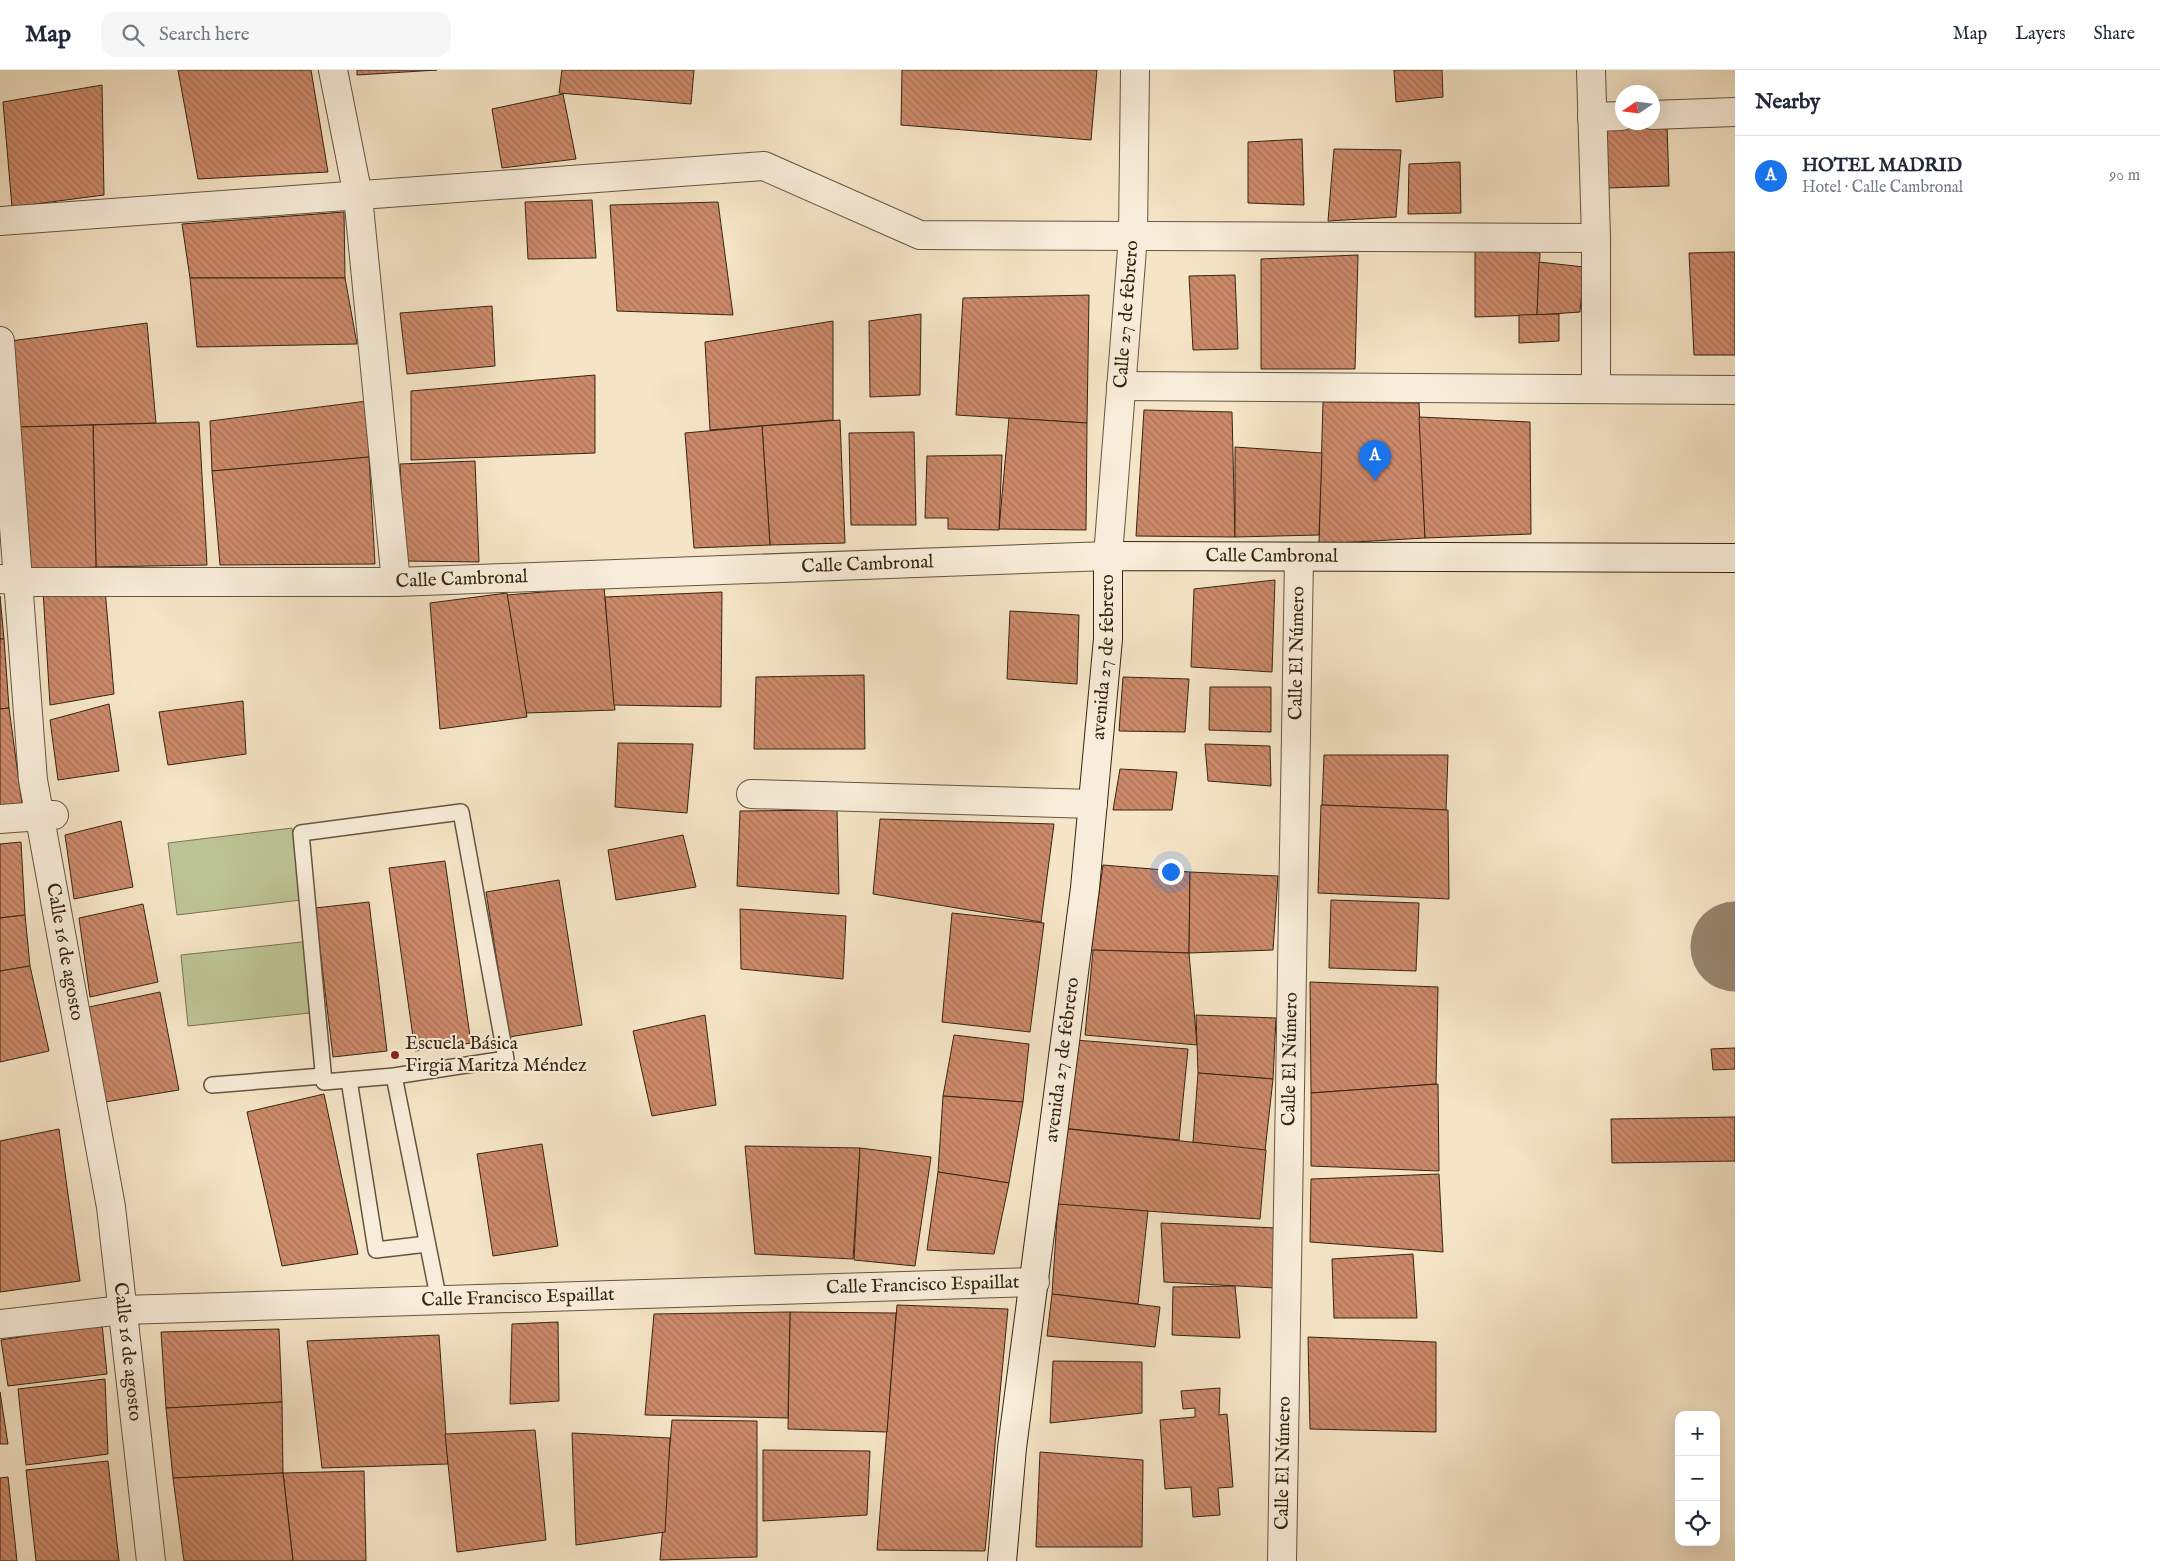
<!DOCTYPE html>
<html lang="en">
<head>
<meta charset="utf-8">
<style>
	:root { --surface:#fff; --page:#f6f6f7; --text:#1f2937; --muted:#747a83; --line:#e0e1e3; --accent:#1a73e8 }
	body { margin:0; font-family:"IM FELL English",serif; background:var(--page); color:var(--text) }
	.controls { position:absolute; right:15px; bottom:15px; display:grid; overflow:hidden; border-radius:10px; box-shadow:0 5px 20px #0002 }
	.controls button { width:45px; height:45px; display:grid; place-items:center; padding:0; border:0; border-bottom:1px solid var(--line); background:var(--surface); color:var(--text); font:25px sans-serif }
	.compass { position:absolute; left:1615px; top:15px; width:45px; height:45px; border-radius:50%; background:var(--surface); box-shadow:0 5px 20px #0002; rotate:257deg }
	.you { position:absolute; left:1170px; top:801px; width:18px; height:18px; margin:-12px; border:4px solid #fff; border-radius:50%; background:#1a73e8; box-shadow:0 0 0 8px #1a73e833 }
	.badge { display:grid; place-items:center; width:32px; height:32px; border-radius:50%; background:var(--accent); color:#fff; font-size:16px; font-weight:700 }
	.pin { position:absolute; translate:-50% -41px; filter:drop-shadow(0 1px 2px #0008) }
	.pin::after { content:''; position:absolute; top:26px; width:18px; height:15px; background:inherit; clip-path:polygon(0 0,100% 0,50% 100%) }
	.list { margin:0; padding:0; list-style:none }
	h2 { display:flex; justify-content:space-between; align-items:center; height:65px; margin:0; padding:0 20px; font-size:21px }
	h2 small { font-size:16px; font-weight:400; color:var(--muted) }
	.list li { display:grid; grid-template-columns:32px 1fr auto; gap:15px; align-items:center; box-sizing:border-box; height:80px; padding:0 20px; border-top:1px solid var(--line) }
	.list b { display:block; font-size:19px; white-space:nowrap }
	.list p { margin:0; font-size:16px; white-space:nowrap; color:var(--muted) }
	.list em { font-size:16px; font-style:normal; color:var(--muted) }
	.icon { flex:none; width:28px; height:28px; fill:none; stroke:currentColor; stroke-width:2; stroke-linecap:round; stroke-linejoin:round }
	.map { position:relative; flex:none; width:1735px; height:1491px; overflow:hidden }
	header { display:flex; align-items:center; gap:30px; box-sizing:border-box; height:70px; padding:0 25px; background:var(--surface); border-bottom:1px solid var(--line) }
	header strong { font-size:24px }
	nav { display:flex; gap:28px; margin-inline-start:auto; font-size:18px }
	.search { width:350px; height:45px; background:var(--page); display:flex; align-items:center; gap:12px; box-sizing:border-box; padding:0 18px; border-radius:15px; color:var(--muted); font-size:19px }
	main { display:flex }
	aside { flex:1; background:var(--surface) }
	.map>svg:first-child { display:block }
	.pitch { fill:#bdc494; stroke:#7a7453 }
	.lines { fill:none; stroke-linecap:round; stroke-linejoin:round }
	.taxiway { stroke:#96846c; stroke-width:89 }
	.building { fill:url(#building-back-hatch); stroke:#362412 }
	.lane-casing { stroke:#66543f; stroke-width:18 }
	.street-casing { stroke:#66543f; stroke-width:30 }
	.secondary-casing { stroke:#362412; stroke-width:30 }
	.lane { stroke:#f8edda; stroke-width:15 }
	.street { stroke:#f8edda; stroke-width:28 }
	.secondary { stroke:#f8edda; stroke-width:28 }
	.poi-dot { fill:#8f2418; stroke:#f8edda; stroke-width:2 }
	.labels { text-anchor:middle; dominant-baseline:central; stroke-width:4; stroke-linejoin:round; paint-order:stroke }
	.street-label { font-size:19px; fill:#362412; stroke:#f8edda }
	.poi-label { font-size:19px; fill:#362412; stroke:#f8edda; text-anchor:start }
</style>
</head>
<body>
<header>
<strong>Map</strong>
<div class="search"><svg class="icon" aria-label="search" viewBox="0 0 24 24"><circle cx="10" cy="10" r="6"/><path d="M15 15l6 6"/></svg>Search here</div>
<nav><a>Map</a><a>Layers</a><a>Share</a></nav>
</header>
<main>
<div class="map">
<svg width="1735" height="1491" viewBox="0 0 1735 1491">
	<defs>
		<pattern id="building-back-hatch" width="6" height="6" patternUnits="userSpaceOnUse" patternTransform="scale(1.25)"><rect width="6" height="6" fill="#cd8a6b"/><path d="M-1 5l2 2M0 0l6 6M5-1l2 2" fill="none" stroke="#a77157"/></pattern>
	</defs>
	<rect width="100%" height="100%" fill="#f5e4c6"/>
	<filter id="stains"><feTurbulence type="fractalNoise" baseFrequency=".004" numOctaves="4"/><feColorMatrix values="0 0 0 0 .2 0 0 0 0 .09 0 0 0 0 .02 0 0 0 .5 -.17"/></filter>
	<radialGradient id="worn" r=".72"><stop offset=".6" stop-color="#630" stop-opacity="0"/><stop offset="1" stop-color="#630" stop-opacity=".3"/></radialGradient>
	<g class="pitch">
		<path d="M292 758 301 830 177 845 168 773Z"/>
		<path d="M311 871 319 942 188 956 181 885Z"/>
	</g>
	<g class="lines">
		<path class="taxiway" d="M1735 877V876"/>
	</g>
	<g class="building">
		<path d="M178 0H311L328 102 198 109Z"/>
		<path d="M357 0H437L357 5Z"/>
		<path d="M562 0H694L691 34 559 23Z"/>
		<path d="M902 0H1097L1091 70 901 55Z"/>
		<path d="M1394 0H1442L1443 27 1396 32Z"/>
		<path d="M102 15 104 125 12 137 3 32Z"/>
		<path d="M563 24 576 89 502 98 492 39Z"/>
		<path d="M1606 56H1667L1669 116 1607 118Z"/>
		<path d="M1302 69 1304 135 1248 133V72Z"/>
		<path d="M1334 79 1401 80 1396 147 1328 151Z"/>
		<path d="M1460 92 1461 143 1408 144 1409 94Z"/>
		<path d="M592 130 596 188 528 189 525 132Z"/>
		<path d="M718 132 733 245 617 241 610 135Z"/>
		<path d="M344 142 345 208H190L182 154Z"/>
		<path d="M1475 180 1540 183 1537 245 1475 247Z"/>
		<path d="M1735 182V285H1694L1689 183Z"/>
		<path d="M1358 185 1355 299H1261V189Z"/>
		<path d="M1539 192 1584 197 1580 242 1537 245Z"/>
		<path d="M1235 205 1238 279 1193 280 1189 206Z"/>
		<path d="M190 208H345L357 274 197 277Z"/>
		<path d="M1089 225 1087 353 956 345 963 228Z"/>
		<path d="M492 236 495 296 407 304 400 243Z"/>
		<path d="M921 244 920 325 870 327 869 251Z"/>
		<path d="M1559 244V271L1519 273V245Z"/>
		<path d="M833 251V350L710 360 705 272Z"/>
		<path d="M147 253 156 353 19 357 10 271Z"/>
		<path d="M595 305V383L411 390V321Z"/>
		<path d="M367 331 369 387 212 401 210 351Z"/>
		<path d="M1323 332 1419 333 1425 468 1319 474Z"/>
		<path d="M1144 340 1232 342 1235 467 1136 466Z"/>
		<path d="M1419 347 1530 352 1531 464 1425 468Z"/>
		<path d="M1009 348 1087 353 1086 460 999 459Z"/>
		<path d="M840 350 845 473 770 475 762 356Z"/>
		<path d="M199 352 207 495 96 497 93 355Z"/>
		<path d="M93 355 96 497 26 500 19 357Z"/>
		<path d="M762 356 770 475 694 478 685 363Z"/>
		<path d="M914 362 916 455H851L849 363Z"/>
		<path d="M1235 377 1322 383 1319 465 1235 467Z"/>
		<path d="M1002 385 999 460 948 459V448H925L927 386Z"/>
		<path d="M369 387 375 494 220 495 212 401Z"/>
		<path d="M475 391 479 492 405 491 400 394Z"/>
		<path d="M1275 510 1272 602 1191 597 1194 519Z"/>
		<path d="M604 517 615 640 526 643 507 525Z"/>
		<path d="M105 519 114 624 50 635 43 520Z"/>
		<path d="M722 522 721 637 614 635 605 527Z"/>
		<path d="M507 523 527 647 440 659 430 533Z"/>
		<path d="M0 526 4 569H0Z"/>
		<path d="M1010 541 1079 545 1077 614 1007 609Z"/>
		<path d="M0 569H4L9 638 0 639Z"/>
		<path d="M864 605 865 679H754L756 607Z"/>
		<path d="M1123 607 1189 609 1185 662 1119 661Z"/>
		<path d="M1210 617H1271V662L1209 660Z"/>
		<path d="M243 631 246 684 168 695 159 642Z"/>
		<path d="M109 634 119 701 58 710 50 650Z"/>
		<path d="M9 638 22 734 0 735V639Z"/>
		<path d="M618 673 693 674 687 743 615 737Z"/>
		<path d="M1205 674 1270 676 1271 716 1208 711Z"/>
		<path d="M1324 685H1448L1446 740 1322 735Z"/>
		<path d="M1120 699 1177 702 1172 740H1113Z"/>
		<path d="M1321 735 1448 740 1449 829 1318 823Z"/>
		<path d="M837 740 839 824 737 816 740 741Z"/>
		<path d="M880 749 1054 754 1041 852 873 824Z"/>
		<path d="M121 751 133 817 74 829 65 765Z"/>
		<path d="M683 765 696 817 616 830 608 780Z"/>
		<path d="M21 772 25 845 0 848V774Z"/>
		<path d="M445 791 471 973 415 981 389 798Z"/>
		<path d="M1103 795 1190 802 1189 883 1091 880Z"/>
		<path d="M1190 802 1278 806 1273 880 1189 883Z"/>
		<path d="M559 810 582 955 509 967 486 822Z"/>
		<path d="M1331 830 1419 833 1416 901 1329 898Z"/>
		<path d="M369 832 387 981 333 987 315 838Z"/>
		<path d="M143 834 158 912 90 927 79 848Z"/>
		<path d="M740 839 846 846 843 909 741 899Z"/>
		<path d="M952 843 1044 853 1030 962 942 952Z"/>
		<path d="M25 845 30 896 0 901V848Z"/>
		<path d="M1093 880 1189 883 1197 975 1085 965Z"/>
		<path d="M30 896 49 981 0 992V901Z"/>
		<path d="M1310 912 1438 917 1436 1014 1311 1023Z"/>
		<path d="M160 922 179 1020 105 1032 89 937Z"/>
		<path d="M705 945 716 1035 652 1046 633 961Z"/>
		<path d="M1196 945 1276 948 1273 1009 1198 1003Z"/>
		<path d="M954 965 1029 974 1023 1032 943 1026Z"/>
		<path d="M1075 970 1188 979 1179 1070 1061 1058Z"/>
		<path d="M1735 978V999L1713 1000 1711 979Z"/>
		<path d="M1198 1003 1273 1009 1265 1081 1193 1072Z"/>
		<path d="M1438 1014 1439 1101 1311 1096V1023Z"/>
		<path d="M324 1024 358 1184 282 1196 247 1042Z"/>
		<path d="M943 1026 1023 1032 1009 1113 938 1102Z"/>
		<path d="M1735 1047V1091L1612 1093 1611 1049Z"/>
		<path d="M1059 1058 1266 1080 1260 1149 1047 1134Z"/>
		<path d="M59 1059 80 1211 0 1222V1071Z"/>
		<path d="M542 1074 558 1176 493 1186 477 1084Z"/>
		<path d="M745 1076 860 1078 853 1189 755 1184Z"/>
		<path d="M860 1078 931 1087 915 1196 854 1190Z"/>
		<path d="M938 1102 1009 1113 994 1184 927 1180Z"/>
		<path d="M1439 1104 1443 1182 1310 1172 1311 1109Z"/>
		<path d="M1058 1134 1148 1141 1138 1234 1052 1224Z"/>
		<path d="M1161 1153 1277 1158 1275 1218 1164 1212Z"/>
		<path d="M1413 1184 1417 1248H1334L1332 1189Z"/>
		<path d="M1235 1216 1240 1268 1172 1265 1173 1217Z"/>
		<path d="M1052 1224 1160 1237 1155 1277 1047 1266Z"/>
		<path d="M897 1235 1008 1239 985 1481 877 1480Z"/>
		<path d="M790 1242 896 1243 887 1362 788 1359Z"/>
		<path d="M790 1242 788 1348 645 1345 654 1244Z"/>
		<path d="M558 1252 559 1331 510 1334 512 1254Z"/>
		<path d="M102 1254 107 1304 8 1316 1 1270Z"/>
		<path d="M279 1259 282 1332 166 1338 161 1262Z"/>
		<path d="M439 1265 448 1394 322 1398 307 1271Z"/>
		<path d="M1308 1267 1436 1272V1362L1310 1359Z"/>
		<path d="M1053 1291 1142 1292V1343L1050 1353Z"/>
		<path d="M105 1309 108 1384 26 1395 18 1319Z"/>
		<path d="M1220 1318 1219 1345 1227 1344 1233 1417 1218 1418 1220 1445 1193 1447 1191 1417 1165 1419 1160 1350 1195 1347V1338L1183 1339 1181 1321Z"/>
		<path d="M0 1322 8 1374H0Z"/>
		<path d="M282 1332 283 1403 173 1408 166 1338Z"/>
		<path d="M672 1350 757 1351V1487L660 1490Z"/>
		<path d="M535 1360 546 1470 457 1482 445 1364Z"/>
		<path d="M572 1363 670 1368 665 1462 576 1475Z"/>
		<path d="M763 1380 870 1381 867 1445 763 1451Z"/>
		<path d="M1040 1382 1143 1390 1142 1477H1036Z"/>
		<path d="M108 1391 119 1491H36L26 1400Z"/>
		<path d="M364 1401 366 1491H293L283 1403Z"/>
		<path d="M283 1403 293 1491H184L173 1408Z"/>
		<path d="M8 1407 17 1491H0V1408Z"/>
	</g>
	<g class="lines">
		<defs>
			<g id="lane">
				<path d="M394 1006 506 989 461 742 301 763 324 1012 394 1006 439 1231"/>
				<path d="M349 1010 376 1180 427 1174"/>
				<path d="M212 1015 323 1006"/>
			</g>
			<g id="street">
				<path d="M333 0 358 126 396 512"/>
				<path d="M1591 0 1596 168V318"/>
				<path d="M1652 45 1735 42"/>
				<path d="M1592 47 1622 46"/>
				<path d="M0 151 764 96 920 165 1596 168"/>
				<path id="s1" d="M0 271 33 710 111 1137 151 1491"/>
				<path d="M1121 316 1735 320"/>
				<path id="s2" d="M0 509 30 512H396L1108 486 1133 166 1135 0"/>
				<path d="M751 724 1093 734"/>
				<path d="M0 749 54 745"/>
				<path id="s3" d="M0 1254 122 1240 1035 1212"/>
				<path id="s4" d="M1282 1491 1299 487"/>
			</g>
			<g id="secondary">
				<path id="s5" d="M1002 1491 1012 1378 1085 818 1108 569V486L1735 488"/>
			</g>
		</defs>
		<use href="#lane" class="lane-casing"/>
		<use href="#street" class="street-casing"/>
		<use href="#secondary" class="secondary-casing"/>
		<use href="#lane" class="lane"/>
		<use href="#street" class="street"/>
		<use href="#secondary" class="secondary"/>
	</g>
	<circle class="poi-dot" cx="395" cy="985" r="5"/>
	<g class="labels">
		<g class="street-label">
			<text stroke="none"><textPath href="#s2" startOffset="1351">Calle 27 de febrero</textPath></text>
			<text stroke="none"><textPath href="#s5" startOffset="1175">Calle Cambronal</textPath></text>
			<text stroke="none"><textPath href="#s2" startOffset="868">Calle Cambronal</textPath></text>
			<text stroke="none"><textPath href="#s2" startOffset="462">Calle Cambronal</textPath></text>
			<text stroke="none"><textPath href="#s4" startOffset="908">Calle El Número</textPath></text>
			<text stroke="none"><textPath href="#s5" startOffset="910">avenida 27 de febrero</textPath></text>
			<text stroke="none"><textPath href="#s1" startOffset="615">Calle 16 de agosto</textPath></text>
			<text stroke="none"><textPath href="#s5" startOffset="505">avenida 27 de febrero</textPath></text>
			<text stroke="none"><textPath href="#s4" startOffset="502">Calle El Número</textPath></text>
			<text stroke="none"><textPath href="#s3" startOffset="924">Calle Francisco Espaillat</textPath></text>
			<text stroke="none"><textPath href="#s3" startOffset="519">Calle Francisco Espaillat</textPath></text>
			<text stroke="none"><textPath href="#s1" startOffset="1020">Calle 16 de agosto</textPath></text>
			<text stroke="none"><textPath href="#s4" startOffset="98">Calle El Número</textPath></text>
		</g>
		<g class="poi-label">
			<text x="405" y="974">Escuela Básica<tspan x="405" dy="22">Firgia Maritza Méndez</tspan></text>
		</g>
	</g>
	<rect width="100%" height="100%" filter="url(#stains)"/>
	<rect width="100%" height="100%" fill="url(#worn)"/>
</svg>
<div class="controls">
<button>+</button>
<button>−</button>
<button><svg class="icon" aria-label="locate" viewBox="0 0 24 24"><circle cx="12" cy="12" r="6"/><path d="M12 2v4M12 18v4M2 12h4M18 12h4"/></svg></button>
</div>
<svg class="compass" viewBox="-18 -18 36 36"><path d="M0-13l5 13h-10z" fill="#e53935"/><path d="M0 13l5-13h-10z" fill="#747a83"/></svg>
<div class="you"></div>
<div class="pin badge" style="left:1375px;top:411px">A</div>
</div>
<aside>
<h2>Nearby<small></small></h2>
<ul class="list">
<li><span class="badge">A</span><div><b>HOTEL MADRID</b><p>Hotel · Calle Cambronal</p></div><em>90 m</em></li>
</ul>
</aside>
</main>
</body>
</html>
